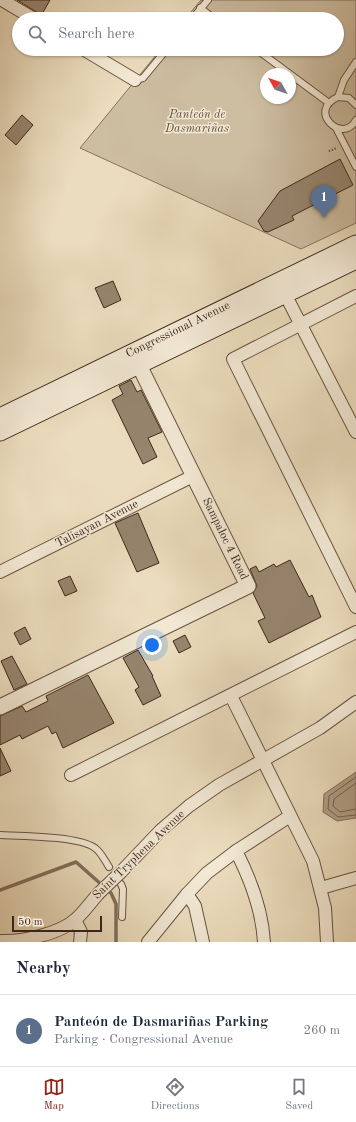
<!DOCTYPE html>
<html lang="en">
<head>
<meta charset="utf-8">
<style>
	:root { --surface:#fff; --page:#f2f2f3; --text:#1f2937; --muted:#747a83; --line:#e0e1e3; --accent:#8f2418 }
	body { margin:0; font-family:"Old Standard TT",serif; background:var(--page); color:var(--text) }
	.compass { position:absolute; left:260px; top:68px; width:36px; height:36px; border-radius:50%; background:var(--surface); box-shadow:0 1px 3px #0004; rotate:310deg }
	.scale { position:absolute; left:12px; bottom:10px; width:90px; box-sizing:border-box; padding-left:4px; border:2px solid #3d271a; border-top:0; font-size:11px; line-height:14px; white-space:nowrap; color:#3d271a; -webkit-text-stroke:3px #f2e8d4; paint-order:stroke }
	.you { position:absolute; left:152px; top:645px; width:14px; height:14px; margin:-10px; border:3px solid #fff; border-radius:50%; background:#1a73e8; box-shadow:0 0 0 6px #1a73e833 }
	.badge { display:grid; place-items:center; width:26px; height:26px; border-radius:50%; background:var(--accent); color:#fff; font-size:13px; font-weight:700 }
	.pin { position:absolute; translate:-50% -33px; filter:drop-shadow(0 1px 2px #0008) }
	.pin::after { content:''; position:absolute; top:21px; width:14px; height:12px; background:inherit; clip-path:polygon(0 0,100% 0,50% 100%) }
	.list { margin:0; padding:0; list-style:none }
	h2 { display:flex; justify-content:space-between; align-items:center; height:52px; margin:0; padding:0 16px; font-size:17px }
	h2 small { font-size:13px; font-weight:400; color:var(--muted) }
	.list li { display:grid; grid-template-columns:26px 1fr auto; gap:12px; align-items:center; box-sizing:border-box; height:72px; padding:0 16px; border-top:1px solid var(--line) }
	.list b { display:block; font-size:15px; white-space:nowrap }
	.list p { margin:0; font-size:13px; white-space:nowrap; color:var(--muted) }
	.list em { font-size:13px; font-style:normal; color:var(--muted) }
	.icon { flex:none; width:22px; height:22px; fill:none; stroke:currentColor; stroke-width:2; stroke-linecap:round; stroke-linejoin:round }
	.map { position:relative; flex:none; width:356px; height:942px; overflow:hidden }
	.search { position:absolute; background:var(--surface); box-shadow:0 1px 3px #0004; left:12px; right:12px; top:12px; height:44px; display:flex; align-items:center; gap:10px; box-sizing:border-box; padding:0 14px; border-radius:22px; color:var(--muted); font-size:15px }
	.sheet { height:124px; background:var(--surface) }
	nav { display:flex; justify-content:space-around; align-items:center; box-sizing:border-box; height:56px; border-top:1px solid var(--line); background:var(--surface); font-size:11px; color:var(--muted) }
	nav a { display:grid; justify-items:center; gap:2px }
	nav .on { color:var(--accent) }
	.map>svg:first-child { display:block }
	.green { fill:#cdbda1; stroke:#85725e; fill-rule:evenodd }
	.water { fill:#b09e86; stroke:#826e5b }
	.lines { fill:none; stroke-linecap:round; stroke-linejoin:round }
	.shore { stroke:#766250; stroke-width:1 }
	.stream { stroke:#826e5b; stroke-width:3.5 }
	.building { fill:#97856f; stroke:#3d271a }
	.service-casing { stroke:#685443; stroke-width:8 }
	.minor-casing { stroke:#685443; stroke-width:14 }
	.tertiary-casing { stroke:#685443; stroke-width:17 }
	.secondary-casing { stroke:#3d271a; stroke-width:19 }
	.path { stroke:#3d271a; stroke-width:2; stroke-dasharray:1 2; stroke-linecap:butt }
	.service { stroke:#f2e8d4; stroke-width:6 }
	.minor { stroke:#f2e8d4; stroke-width:12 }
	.tertiary { stroke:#f2e8d4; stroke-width:15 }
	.secondary { stroke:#f2e8d4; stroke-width:17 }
	.minor-bridge-casing { stroke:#685443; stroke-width:14; stroke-linecap:butt }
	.minor-bridge { stroke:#f2e8d4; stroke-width:12 }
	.labels { text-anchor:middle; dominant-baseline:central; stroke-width:3; stroke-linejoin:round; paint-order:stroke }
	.park-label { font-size:12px; font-style:italic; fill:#614c3c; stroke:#f2e8d4 }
	.street-label { font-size:12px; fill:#3d271a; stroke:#f2e8d4 }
</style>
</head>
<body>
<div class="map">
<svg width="356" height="942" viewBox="0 0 356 942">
	<rect width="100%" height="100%" fill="#ebdcbd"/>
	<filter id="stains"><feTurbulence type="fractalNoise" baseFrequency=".005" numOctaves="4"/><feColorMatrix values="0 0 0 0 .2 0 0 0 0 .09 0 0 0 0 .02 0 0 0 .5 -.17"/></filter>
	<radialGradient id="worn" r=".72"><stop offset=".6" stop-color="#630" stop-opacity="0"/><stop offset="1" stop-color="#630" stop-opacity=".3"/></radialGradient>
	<path class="green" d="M201 0H356V223L301 249 80 148 161 49H337V19H185ZM266 74H290V98H266Z"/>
	<path class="water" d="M356 772V818L337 821 323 812 324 794Z"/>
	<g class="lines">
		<g class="shore">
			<path d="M356 777 329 796 328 809 338 817 356 815"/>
			<path d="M356 783 334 799 333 806 340 812 356 809"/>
		</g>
		<path class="stream" d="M0 890 76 862 111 893 116 904V942"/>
	</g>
	<g class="building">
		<path d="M17 0H50L41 16 38 13Z"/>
		<path d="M22 115 33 125 16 145 5 135Z"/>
		<path d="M340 159 353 185 292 216 294 220 268 232 264 231 258 221 280 191Z"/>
		<path d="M113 281 121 300 104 308 95 288Z"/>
		<path d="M131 380 137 392 141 390 162 432 148 438 157 457 143 464 112 400 123 394 119 386Z"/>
		<path d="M138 513 159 563 137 572 115 523Z"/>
		<path d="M290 560 309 597 312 595 321 617 269 643 258 621 265 618 253 593 257 586 250 569 256 566 259 572 274 564 276 567Z"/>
		<path d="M70 576 77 591 65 596 58 581Z"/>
		<path d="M25 627 31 639 20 645 14 633Z"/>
		<path d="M185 635 191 647 179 653 173 641Z"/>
		<path d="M138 650 153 676H152L161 696 143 705 135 690 139 687 123 658Z"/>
		<path d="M12 656 27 684 14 690 1 661Z"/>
		<path d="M88 675 114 723 63 748 56 732 52 734 48 726 22 739 20 735 0 745V716L22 706 26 712 48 701 46 696Z"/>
		<path d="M0 748 11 771 0 776Z"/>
	</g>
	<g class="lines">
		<defs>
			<g id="service">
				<path d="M200 8 215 19"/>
				<path d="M192 19 208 0"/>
				<path d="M256 49 329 103"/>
				<path d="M135 80 143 78 167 49"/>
				<path d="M338 97 344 80 356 62"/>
				<path d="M356 105 349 98 338 97C306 111 343 145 356 120"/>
				<path d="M336 128 356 167"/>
				<path d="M0 835C22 836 79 836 95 848 101 852 105 861 109 867"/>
				<path d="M121 884 123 889 122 917"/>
			</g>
			<g id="minor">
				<path d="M2 0 34 19"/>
				<path d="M83 49 135 80"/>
				<path d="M285 294 356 432"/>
				<path d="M356 296 233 359 356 607"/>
				<path d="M0 572 193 476"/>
				<path d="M231 696 313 861 325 908 327 942"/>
				<path d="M71 775 356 632"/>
				<path d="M236 851C251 880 262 909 264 942"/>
				<path d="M121 872 161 830 189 806 219 785 320 728 356 702"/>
				<path d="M321 888 356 878"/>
				<path d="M187 894 195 906 203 942"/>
				<path d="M75 920 81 932 80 942"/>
				<path d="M0 941C21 942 60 934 76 919 84 912 91 902 98 894"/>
				<path d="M148 942 187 894 207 873 236 851 290 816"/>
			</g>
			<path id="tertiary" d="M0 707 248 586 134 355"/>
			<g id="secondary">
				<path d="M0 417 356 244"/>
				<path d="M0 432 356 260"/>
			</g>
		</defs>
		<use href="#service" class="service-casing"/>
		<use href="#minor" class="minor-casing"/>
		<use href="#tertiary" class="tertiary-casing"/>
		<use href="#secondary" class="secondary-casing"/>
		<path class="path" d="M329 151 337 148"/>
		<use href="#service" class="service"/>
		<use href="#minor" class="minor"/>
		<use href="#tertiary" class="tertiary"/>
		<use href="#secondary" class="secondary"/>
		<defs>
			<path id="minor-bridge" d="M98 894 121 872"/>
		</defs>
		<use href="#minor-bridge" class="minor-bridge-casing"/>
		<use href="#minor-bridge" class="minor-bridge"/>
	</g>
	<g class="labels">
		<g class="park-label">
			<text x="197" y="115">Panteón de<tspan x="197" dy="14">Dasmariñas</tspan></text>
		</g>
		<g class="street-label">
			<text transform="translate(178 330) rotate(-26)">Congressional Avenue</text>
			<text transform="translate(97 524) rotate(-27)">Talisayan Avenue</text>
			<text transform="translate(225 539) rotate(64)">Sampaloc 4 Road</text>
			<text transform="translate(139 855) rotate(-44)">Saint Tryphena Avenue</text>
		</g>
	</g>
	<rect width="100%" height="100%" filter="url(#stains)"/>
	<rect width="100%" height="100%" fill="url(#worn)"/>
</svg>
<svg class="compass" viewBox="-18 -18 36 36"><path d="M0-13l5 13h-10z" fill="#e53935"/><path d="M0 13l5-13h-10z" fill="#747a83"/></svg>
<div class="scale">50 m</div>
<div class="you"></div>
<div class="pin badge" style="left:324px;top:218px;background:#5c6f8a">1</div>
<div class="search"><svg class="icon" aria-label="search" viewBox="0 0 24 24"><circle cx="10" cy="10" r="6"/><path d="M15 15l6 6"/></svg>Search here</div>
</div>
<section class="sheet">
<h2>Nearby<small></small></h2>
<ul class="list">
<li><span class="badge" style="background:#5c6f8a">1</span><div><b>Panteón de Dasmariñas Parking</b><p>Parking · Congressional Avenue</p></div><em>260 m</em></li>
</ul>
</section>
<nav>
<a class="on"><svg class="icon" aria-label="map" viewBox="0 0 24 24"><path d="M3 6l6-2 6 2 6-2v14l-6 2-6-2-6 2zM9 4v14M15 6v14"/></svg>Map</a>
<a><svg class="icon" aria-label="directions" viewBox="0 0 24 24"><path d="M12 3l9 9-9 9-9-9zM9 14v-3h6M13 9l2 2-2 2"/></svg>Directions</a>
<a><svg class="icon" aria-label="saved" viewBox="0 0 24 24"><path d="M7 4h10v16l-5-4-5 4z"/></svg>Saved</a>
</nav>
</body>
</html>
